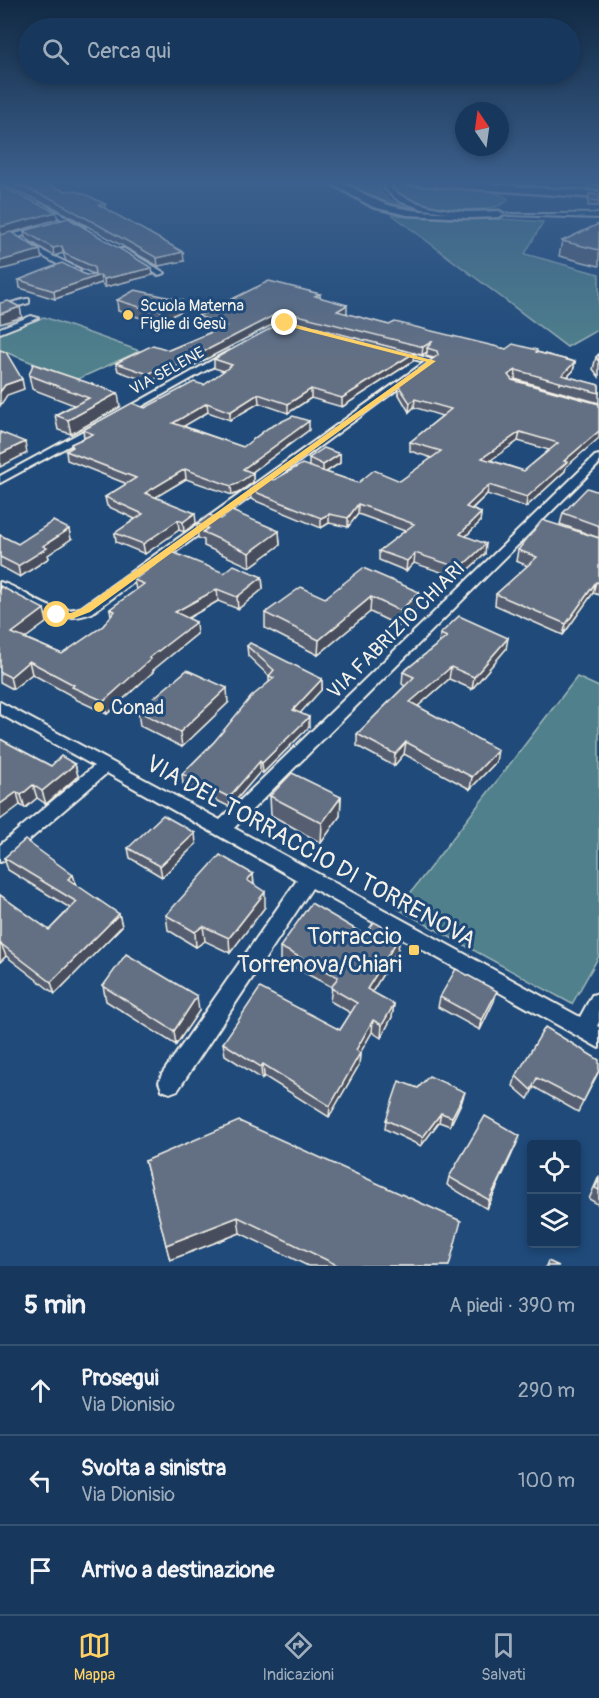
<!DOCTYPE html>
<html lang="it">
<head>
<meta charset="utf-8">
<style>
	:root { --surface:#17385c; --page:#244365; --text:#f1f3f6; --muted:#9eacbb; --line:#365272; --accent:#ffd166 }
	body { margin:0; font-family:Pangolin,sans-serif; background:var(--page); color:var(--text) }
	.controls { position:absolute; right:18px; bottom:18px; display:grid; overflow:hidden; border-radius:6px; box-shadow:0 3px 9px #0003 }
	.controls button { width:54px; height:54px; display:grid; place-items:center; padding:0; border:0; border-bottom:2px solid var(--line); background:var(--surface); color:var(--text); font:30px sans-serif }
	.compass { position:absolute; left:455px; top:102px; width:54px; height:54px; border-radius:50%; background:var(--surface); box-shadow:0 3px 9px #0003; rotate:347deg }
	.stop { position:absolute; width:18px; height:18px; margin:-14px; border:4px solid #ffd166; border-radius:50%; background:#fff }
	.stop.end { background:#ffd166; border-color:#fff; box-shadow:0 2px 6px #0008 }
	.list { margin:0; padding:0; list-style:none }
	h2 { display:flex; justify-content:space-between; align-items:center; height:78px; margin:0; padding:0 24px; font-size:26px }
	h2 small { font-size:20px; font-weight:400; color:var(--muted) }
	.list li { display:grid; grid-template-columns:39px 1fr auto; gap:18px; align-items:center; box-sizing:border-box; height:90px; padding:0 24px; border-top:2px solid var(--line) }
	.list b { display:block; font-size:22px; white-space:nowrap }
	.list p { margin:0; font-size:20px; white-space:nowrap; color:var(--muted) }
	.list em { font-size:20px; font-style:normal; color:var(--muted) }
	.icon { flex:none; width:33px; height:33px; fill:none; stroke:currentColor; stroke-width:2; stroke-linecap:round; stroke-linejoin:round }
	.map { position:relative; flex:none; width:599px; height:1266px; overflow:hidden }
	.search { position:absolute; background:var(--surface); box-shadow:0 3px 9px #0003; left:18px; right:18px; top:18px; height:66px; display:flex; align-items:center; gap:15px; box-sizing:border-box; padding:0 21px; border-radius:33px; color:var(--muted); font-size:22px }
	.sheet { height:348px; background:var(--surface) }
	nav { display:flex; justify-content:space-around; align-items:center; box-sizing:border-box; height:84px; border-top:2px solid var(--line); background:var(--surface); font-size:16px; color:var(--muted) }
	nav a { display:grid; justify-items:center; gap:3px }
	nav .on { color:var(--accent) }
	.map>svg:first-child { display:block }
	.green { fill:#4f808b; stroke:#a2b8ba; stroke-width:1.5 }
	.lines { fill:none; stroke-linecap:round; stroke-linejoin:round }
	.minor-casing { stroke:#f4f1e8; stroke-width:4 }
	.primary-casing { stroke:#f4f1e8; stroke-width:5 }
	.minor { fill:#1f4a7a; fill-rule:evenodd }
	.primary { fill:#1f4a7a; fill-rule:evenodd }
	.wall { fill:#565f72; stroke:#f4f1e8; stroke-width:1.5; fill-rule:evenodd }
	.shaded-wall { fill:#464e5c; stroke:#f4f1e8; stroke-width:1.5 }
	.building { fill:#646f84; stroke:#f4f1e8; stroke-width:1.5; fill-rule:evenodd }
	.route { fill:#ffd166 }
	.poi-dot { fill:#ffd166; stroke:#1f4a7a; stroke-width:2 }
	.labels { text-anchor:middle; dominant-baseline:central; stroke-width:6; stroke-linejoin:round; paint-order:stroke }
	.far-poi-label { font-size:16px; fill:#f4f1e8; stroke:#1f4a7a; text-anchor:start }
	.far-street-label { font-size:16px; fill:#f4f1e8; stroke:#1f4a7a }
	.street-label { font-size:20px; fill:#f4f1e8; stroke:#1f4a7a }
	.poi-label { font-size:20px; fill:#f4f1e8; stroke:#1f4a7a; text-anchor:start }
	.near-street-label { font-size:24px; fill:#f4f1e8; stroke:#1f4a7a }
	.near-poi-label { font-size:24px; fill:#f4f1e8; stroke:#1f4a7a; text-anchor:end }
</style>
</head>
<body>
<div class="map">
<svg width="599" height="1266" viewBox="0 0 599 1266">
	<rect width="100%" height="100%" fill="#1f4a7a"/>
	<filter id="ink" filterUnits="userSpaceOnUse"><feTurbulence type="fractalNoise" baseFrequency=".0167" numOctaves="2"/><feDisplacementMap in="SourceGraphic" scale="12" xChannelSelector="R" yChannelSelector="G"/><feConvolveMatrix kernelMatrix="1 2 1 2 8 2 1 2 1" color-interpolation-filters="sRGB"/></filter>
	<g filter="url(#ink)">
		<g class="green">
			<path d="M338 181H382L380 190C388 204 408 207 423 211L388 206Z"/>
			<path d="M396 182 491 191 506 197 508 200C493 216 430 209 410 201 405 199 399 195 394 191L393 187Z"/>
			<path d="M386 210C438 218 490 217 543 222L525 254 599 274V329L567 347Z"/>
			<path d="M44 317 140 351 76 380 0 350V334Z"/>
			<path d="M577 677 599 687V956L572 1004 398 909Z"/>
		</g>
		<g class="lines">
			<defs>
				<g id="minor">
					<path d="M388 181H394L391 189C433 223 544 212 599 214V218L453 213 423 209 399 201 385 189Z"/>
					<path d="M41 203 84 227 85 228 80 229 39 206Z"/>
					<path d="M41 227 43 230 0 242V238Z"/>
					<path d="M27 243 79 269 80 271 73 273 25 246Z"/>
					<path d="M120 249H124L165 273 158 275 120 251Z"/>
					<path d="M26 299H29V303L0 311V306Z"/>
					<path d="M31 316 38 318 0 333V328Z"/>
					<path d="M396 349 436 361 92 613C57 626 30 608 0 591V582C29 590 50 619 82 607L425 362 393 354V350Z"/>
					<path d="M229 351 233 354 232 356 126 415 118 413Z"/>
					<path d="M98 423 103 426 102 428 0 483V476Z"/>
					<path d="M599 455V464L234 828 580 1017 592 995 599 993V1022L597 1026 599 1027V1048L312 888 178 1090 170 1093 162 1090 159 1082 162 1074 297 880 107 773 6 860 0 862V845L94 766 0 714V702L220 820 595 456Z"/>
				</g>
				<g id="primary">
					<path d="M327 181C351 181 368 200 392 206 426 215 463 212 499 211L504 214 499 217 469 218 407 215 373 207Z"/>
					<path d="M402 181H447L599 192V198L407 184Z"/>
				</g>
			</defs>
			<use href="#minor" class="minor-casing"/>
			<use href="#primary" class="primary-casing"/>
			<use href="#minor" class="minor"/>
			<use href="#primary" class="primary"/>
		</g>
		<g class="wall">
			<path d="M0 181H36L105 204V209L184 261 158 266 55 208 0 184Z"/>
			<path d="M589 181H599V190L588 189Z"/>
			<path d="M589 194 599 195V206H588Z"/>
			<path d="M599 224V266L559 256 562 241Z"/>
			<path d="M24 231 153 275 105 287 101 283 55 299 20 288 19 280 95 275 66 261 63 253 54 256 25 238Z"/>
			<path d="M320 294V297L347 313 346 314 389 325 506 349 537 352 575 362 573 371 567 377 599 385V403L515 379 513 380 599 404 566 467 565 471 526 507 487 494 472 509 481 513 480 522 466 536 485 554 459 578 414 563 406 571 379 560V551L405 531 358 514 348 527 329 523 321 528 251 499 250 490 309 466V458L340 454V463L326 472 358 483 400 481 432 458 410 451V442L442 416 414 407 409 412 398 393V385L434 358 426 356 427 352 422 355 414 353 413 361 342 407 311 398 288 413 259 403 230 420 208 412 183 426 243 447 309 430 252 472 253 473V482L238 493 232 495 186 479 155 497 196 523 184 532 179 530 145 554 116 542 115 533 135 519 107 506 105 497 127 484 67 460 66 451 72 447 71 444 84 438 83 430 145 408 204 385 224 371 214 368V359L405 351 283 319 174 376 167 373 149 382 118 371 116 363 169 350 216 330 198 324V316ZM518 441 549 450 524 471 490 460Z"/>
			<path d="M117 300H181L182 311 162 320 151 321 118 311Z"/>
			<path d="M599 354V377L593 369 596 357Z"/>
			<path d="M29 375 120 407 71 434 58 430 55 415 74 405 32 389Z"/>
			<path d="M599 492V538L560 524 563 513Z"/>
			<path d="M221 519 279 531 280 545 250 567 204 546V540L198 538 197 524Z"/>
			<path d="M0 535 18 544 71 539 48 555 49 558 20 577 0 566Z"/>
			<path d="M599 538V595L593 593 563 635 495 605 496 594 528 566 516 561 518 550Z"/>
			<path d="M224 573 262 577 263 589 238 609 218 601 188 618 197 634 153 670V672L107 714 75 699 74 697 32 674 13 689 0 682V586L47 622 25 638 62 654 103 626 111 616 110 609 136 590 134 580Z"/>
			<path d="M419 592 418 607 399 626 370 612 318 655 265 628V613L325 598Z"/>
			<path d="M440 634 506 649 472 689 449 679 418 706 496 762 470 789 404 754 394 766 357 746V734L405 686 402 684 403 672 439 643Z"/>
			<path d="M247 646 322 679V689L300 713 309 727 263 773 260 772 230 807 183 784 182 774 214 742 269 682V676L248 656Z"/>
			<path d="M228 703 182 747 140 726 138 711Z"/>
			<path d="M0 739 51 766 75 764 78 776 46 804 37 798 25 808 20 805Z"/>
			<path d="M270 796 341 797 340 816 321 843 271 815Z"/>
			<path d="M196 844 162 877 130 858 128 848Z"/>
			<path d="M4 858 73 875 76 885 119 914 122 926 55 994 6 956 0 962V895L49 930 70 908 8 870Z"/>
			<path d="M253 874 254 885 265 907 230 953 205 941 196 947 168 930 166 915Z"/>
			<path d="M365 935 400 936 398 949 372 992 394 1004 392 1017 381 1038 372 1032 360 1053 359 1065 329 1117 264 1076 262 1079 225 1055 223 1043 340 1030 351 1013 330 1001 332 987 280 960V947Z"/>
			<path d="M103 986 199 1011 176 1045 106 1001Z"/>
			<path d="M440 997 494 1001 480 1030 438 1007Z"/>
			<path d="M599 1071 578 1112 534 1087 528 1099 513 1086 516 1076Z"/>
			<path d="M418 1088 462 1101 450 1126 439 1122 421 1146 385 1129 386 1120Z"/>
			<path d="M516 1145 487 1209 447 1185 449 1177Z"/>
			<path d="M145 1161 449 1266H308L240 1233 170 1260Z"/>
			<path d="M599 1176V1205L589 1199Z"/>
		</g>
		<g class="shaded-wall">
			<path d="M56 212 58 219 0 236V227Z"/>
			<path d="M62 246 63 253 54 256 53 248Z"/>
			<path d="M40 250 42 259 0 270V261Z"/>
			<path d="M183 252 184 261 158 266 157 258Z"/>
			<path d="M152 268 153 275 105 287 104 279Z"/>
			<path d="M100 275 101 283 55 299 54 291Z"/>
			<path d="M181 300 182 311 162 320 161 309Z"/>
			<path d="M347 305V313L337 319V311Z"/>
			<path d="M20 307 22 317 0 324V314Z"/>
			<path d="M282 311 283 319 174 376V367Z"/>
			<path d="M433 341 427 348V352L422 355 423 347Z"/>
			<path d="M414 353 413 361 342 407V398Z"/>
			<path d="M575 362 573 371 560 384 562 375Z"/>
			<path d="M166 365 167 373 149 382 148 374Z"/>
			<path d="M516 370 515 379 507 384 508 375Z"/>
			<path d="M22 379 24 389 7 395 0 406V392L5 385Z"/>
			<path d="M311 389V398L288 413V404Z"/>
			<path d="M118 393 120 407 71 434 68 420Z"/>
			<path d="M258 394 259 403 230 420V412Z"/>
			<path d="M415 399 414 407 409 412 410 403Z"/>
			<path d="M207 403 208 412 174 432 173 423Z"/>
			<path d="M309 421V430L243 479V469Z"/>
			<path d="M599 431V438L566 467 565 471 526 507 527 497 564 461Z"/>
			<path d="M520 432 518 441 481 467 482 458Z"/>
			<path d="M25 442 27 453 0 467V454Z"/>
			<path d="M340 454V463L323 474V465Z"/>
			<path d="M185 469 186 479 146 503 145 493Z"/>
			<path d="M253 473V482L238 493 232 495 231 486Z"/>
			<path d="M489 485 487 494 464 516 466 507Z"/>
			<path d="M358 504V514L348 527V518Z"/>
			<path d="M195 513 196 523 184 532 183 522Z"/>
			<path d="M481 513 480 522 458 544 460 534Z"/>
			<path d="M329 514V523L321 528V518Z"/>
			<path d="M178 520 179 530 145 554 143 544Z"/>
			<path d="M69 529 71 539 48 555 49 558 20 577 18 566 43 546Z"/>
			<path d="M279 531 280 545 250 567 249 553Z"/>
			<path d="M486 544 485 554 459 578 460 568Z"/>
			<path d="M415 553 414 563 406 571 407 561Z"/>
			<path d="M262 577 263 589 238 609 237 597Z"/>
			<path d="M596 582 593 593 563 635 566 624Z"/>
			<path d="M217 589 218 601 176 625 175 612Z"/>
			<path d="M419 592 418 607 399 626 400 611Z"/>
			<path d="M371 597 370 612 318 655 319 640Z"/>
			<path d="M44 609 47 622 16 645 12 633Z"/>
			<path d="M196 622 197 634 153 670V672L107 714 104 701 149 658Z"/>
			<path d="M508 638 506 649 472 689 474 677Z"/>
			<path d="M29 661 32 674 13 689 10 677Z"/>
			<path d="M451 667 449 679 409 714 410 702Z"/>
			<path d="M322 679V689L293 721V710Z"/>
			<path d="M227 688 228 703 182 747 180 732Z"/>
			<path d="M309 717V727L263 773 262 763Z"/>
			<path d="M406 742 404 754 394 766 395 754Z"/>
			<path d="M498 750 496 762 470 789 472 777Z"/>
			<path d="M260 761V772L230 807 229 797Z"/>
			<path d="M75 764 78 776 46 804 42 791Z"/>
			<path d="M33 785 37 798 25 808 21 795Z"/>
			<path d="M17 792 20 805 0 820V804Z"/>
			<path d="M341 797 340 816 321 843 322 823Z"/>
			<path d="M195 833 196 844 162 877 160 866Z"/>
			<path d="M253 874 254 889 247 880Z"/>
			<path d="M73 875 77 887 68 879Z"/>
			<path d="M265 892V907L230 953 229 938Z"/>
			<path d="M119 914 122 926 55 994 51 982Z"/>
			<path d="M203 926 205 941 196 947 195 932Z"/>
			<path d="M400 936 398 949 366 1002 367 989Z"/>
			<path d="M1 944 6 956 0 962V945Z"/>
			<path d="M497 991 494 1001 480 1030 482 1020Z"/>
			<path d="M197 996 199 1011 176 1045 174 1031Z"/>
			<path d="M394 1004 392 1017 381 1038 382 1025Z"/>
			<path d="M373 1020 372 1032 355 1062 356 1050Z"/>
			<path d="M360 1053 359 1065 329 1117 330 1106Z"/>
			<path d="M263 1064 264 1076 262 1079 261 1067Z"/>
			<path d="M465 1092 462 1101 450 1126 452 1117Z"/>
			<path d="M441 1113 439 1122 421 1146 423 1137Z"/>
			<path d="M520 1136 516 1145 487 1209 489 1200Z"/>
			<path d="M238 1217 240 1233 170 1260 166 1245Z"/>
		</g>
		<g class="building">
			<path d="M9 181H36L65 191 73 190 85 194 105 204 99 205 183 252 157 258 54 200Z"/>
			<path d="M590 181H599V185L589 184Z"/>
			<path d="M0 186 56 212 0 227Z"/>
			<path d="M589 194 599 195V201L589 200Z"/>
			<path d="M68 218 152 268 104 279 100 275 54 291 19 280 62 263 86 275H95L94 267 65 254 62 246 53 248 24 231Z"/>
			<path d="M599 224V250L562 241Z"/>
			<path d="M11 232 40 250 0 261V235Z"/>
			<path d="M269 281 320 294 315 296 347 305 337 311 389 325 395 322 506 349 513 344 537 350 536 352 575 362 562 375 599 385V393L516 370 508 375 512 380 599 404V431L564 461 567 462 527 497 489 485 466 507 481 513 460 534 486 544 460 568 415 553 407 561 379 551 414 524 358 504 348 518 329 514 321 518 250 490 267 478 274 480 302 464 358 483 374 470 400 481 441 451 410 442 451 409 415 399 410 403 398 385 438 355 437 351 427 348 433 341 423 347 282 311 174 367 166 365 148 374 116 363 153 345 169 350 226 326 198 316ZM520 432 558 443 524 471 482 458Z"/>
			<path d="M135 290 181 300 161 309 149 310 117 300Z"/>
			<path d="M8 301 20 307 0 314V303Z"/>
			<path d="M286 320 414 353 342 398 311 389 288 404 258 394 230 412 207 403 173 423 243 447 268 428 293 416 309 421 243 469 253 473 237 484 231 486 185 469 145 493 195 513 183 522 178 520 143 544 115 533 143 514 105 497 136 478 66 451 73 447 71 444 93 434 83 430 132 403 145 408 194 382 204 385 232 365 214 359Z"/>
			<path d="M0 350 6 352 22 379 5 385 0 392Z"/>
			<path d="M599 354V362L596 357Z"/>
			<path d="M33 364 118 393 68 420 55 415 89 398 29 375Z"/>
			<path d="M0 432 25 442 0 454Z"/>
			<path d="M324 448 340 454 323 465 309 458Z"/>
			<path d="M587 488 599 492V526L563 513Z"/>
			<path d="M232 511 279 531 249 553 203 532 208 528 197 524 209 515 221 519Z"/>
			<path d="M542 520 599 538V583L596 582 566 624 496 594 537 557 518 550Z"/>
			<path d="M53 521 69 529 43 546 47 548 18 566 0 557V535L18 544Z"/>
			<path d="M172 552 224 573 234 565 262 577 237 597 217 589 175 612 196 622 149 658 151 659 104 701 72 687 74 685 29 661 10 677 0 672V586L44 609 12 633 62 654 103 626 115 611 110 609 144 584 134 580Z"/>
			<path d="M363 568 419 592 400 611 371 597 319 640 265 613 301 587 325 598Z"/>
			<path d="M459 616 508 638 474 677 451 667 410 702 498 750 472 777 406 742 395 754 357 734 414 677 403 672 447 637 440 634Z"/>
			<path d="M250 643 322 679 293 710 309 717 262 763 260 761 229 797 182 774 214 742 251 697 274 678 269 676 274 670 247 646Z"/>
			<path d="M187 670 227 688 180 732 138 711Z"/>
			<path d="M0 739 51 766 61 756 75 764 42 791 33 785 21 795 17 792 0 804Z"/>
			<path d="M292 773 341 797 322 823 270 796Z"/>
			<path d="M163 815 195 833 160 866 128 848Z"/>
			<path d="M25 840 73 875 68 879 119 914 51 982 1 944 0 945V895L49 930 77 902 4 858Z"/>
			<path d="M220 855 253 874 247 880 265 892 229 938 203 926 195 932 166 915Z"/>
			<path d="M311 903 365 935 374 922 400 936 367 989 394 1004 382 1025 373 1020 356 1050 360 1053 330 1106 263 1064 261 1067 223 1043 260 988 340 1030 357 1003 331 988 338 977 280 947Z"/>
			<path d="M126 954 197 996 174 1031 103 986Z"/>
			<path d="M456 969 497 991 482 1020 440 997Z"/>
			<path d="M545 1027 599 1060V1070L583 1102 537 1078 531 1090 516 1076Z"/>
			<path d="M429 1076 465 1092 452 1117 441 1113 423 1137 386 1120 399 1081 418 1088Z"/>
			<path d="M485 1116 520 1136 489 1200 449 1177Z"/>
			<path d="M239 1121 461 1221 449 1266H339L238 1217 166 1245 145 1161Z"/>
			<path d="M599 1179V1190L595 1188Z"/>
			<path d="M548 1261 559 1266H546Z"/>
		</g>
	</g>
	<linearGradient id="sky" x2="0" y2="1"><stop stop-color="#112943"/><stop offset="0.51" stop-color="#3c608d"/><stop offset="1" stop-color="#3c608d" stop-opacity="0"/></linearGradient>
	<rect width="599" height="358" fill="url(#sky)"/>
	<path class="route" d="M285 322 436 361 90 612 72 619 53 617V612L71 613 83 608 427 362 283 325Z"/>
	<g class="poi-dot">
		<circle cx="128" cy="315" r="6"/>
		<circle cx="99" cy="707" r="6"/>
		<rect x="408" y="944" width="12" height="12" rx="3"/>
	</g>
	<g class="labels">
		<g class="far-poi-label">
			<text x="140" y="306">Scuola Materna<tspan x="140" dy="18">Figlie di Gesù</tspan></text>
		</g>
		<g class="far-street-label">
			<text transform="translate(167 371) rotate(-29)">VIA SELENE</text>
		</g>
		<g class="street-label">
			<text transform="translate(396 630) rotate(-45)">VIA FABRIZIO CHIARI</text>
		</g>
		<g class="poi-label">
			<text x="111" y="707">Conad</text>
		</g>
		<g class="near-street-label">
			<text transform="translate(311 852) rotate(29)">VIA DEL TORRACCIO DI TORRENOVA</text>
		</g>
		<g class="near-poi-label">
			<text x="402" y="936">Torraccio<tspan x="402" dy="28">Torrenova/Chiari</tspan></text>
		</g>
	</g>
</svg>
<div class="controls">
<button><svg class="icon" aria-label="locate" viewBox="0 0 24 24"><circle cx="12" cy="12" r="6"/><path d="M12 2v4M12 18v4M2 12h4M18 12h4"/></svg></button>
<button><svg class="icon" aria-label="layers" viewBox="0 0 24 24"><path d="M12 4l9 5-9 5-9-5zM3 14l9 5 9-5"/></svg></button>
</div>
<svg class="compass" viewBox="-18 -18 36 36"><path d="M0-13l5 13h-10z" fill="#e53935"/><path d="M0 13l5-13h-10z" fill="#9eacbb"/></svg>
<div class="stop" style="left:57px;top:615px"></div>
<div class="stop end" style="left:285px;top:323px"></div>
<div class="search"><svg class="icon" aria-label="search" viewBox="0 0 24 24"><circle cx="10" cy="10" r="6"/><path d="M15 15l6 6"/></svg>Cerca qui</div>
</div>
<section class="sheet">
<h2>5 min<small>A piedi · 390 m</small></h2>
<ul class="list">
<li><svg class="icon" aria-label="ahead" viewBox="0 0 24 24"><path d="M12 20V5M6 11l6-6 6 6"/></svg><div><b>Prosegui</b><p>Via Dionisio</p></div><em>290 m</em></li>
<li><svg class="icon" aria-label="left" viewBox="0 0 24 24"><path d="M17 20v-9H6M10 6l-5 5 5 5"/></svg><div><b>Svolta a sinistra</b><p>Via Dionisio</p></div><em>100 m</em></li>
<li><svg class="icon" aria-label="arrive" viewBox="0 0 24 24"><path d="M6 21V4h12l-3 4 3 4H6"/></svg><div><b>Arrivo a destinazione</b></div></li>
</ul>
</section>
<nav>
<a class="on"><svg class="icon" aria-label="map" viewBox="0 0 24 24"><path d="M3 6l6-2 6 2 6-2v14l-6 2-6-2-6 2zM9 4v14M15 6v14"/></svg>Mappa</a>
<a><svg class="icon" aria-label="directions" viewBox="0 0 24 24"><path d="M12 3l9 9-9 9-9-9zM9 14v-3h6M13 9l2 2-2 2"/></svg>Indicazioni</a>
<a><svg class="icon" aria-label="saved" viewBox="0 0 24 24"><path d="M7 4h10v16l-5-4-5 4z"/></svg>Salvati</a>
</nav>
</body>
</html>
